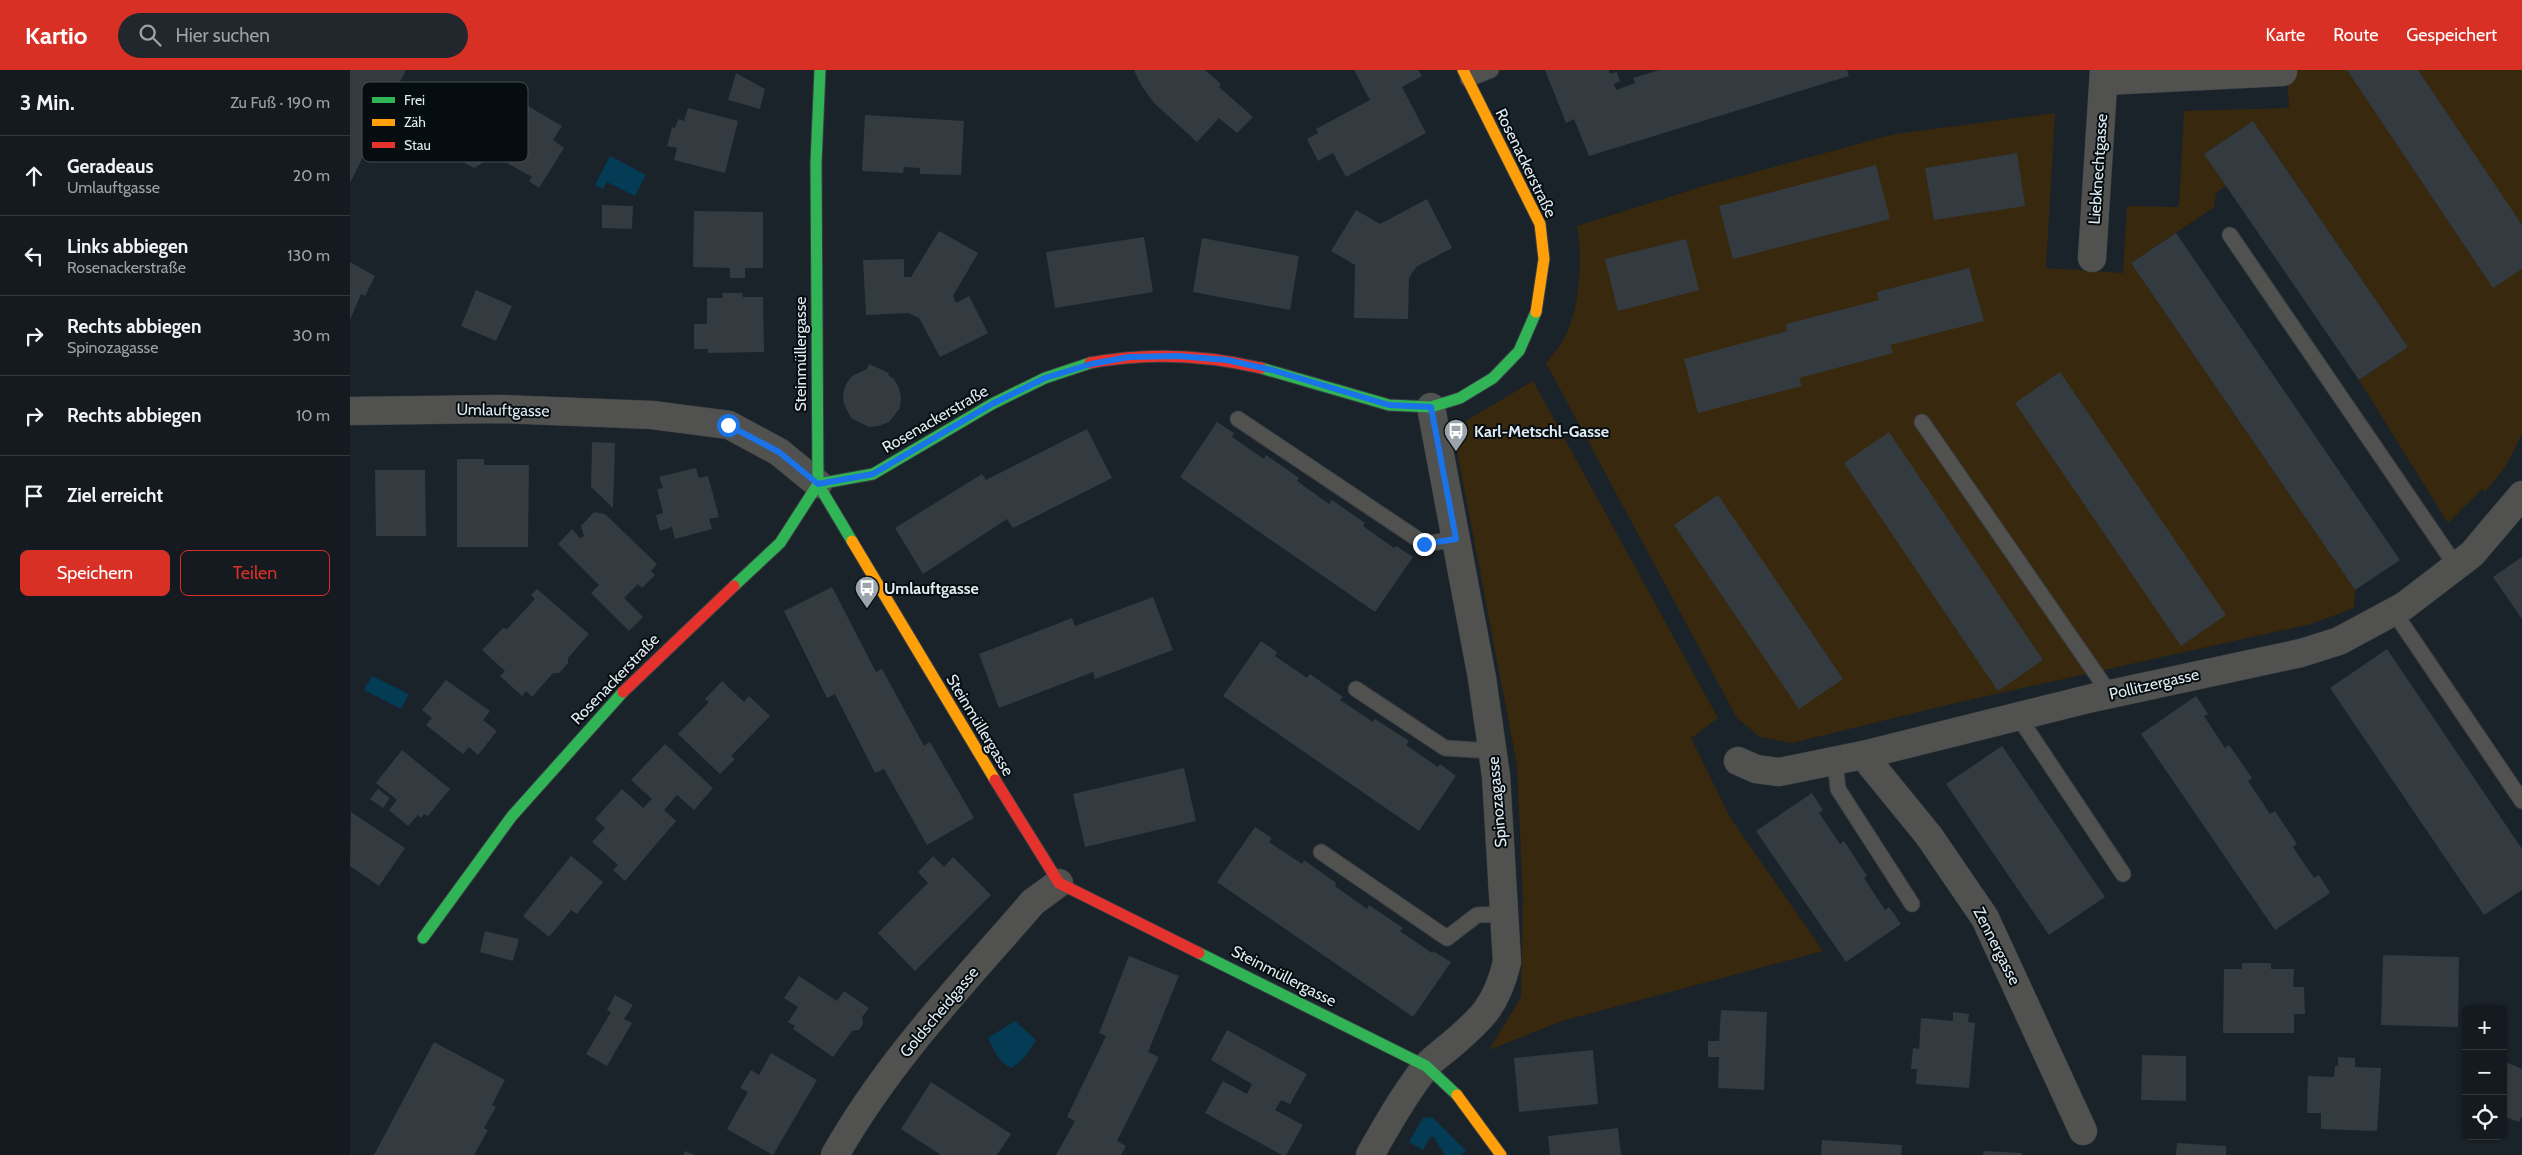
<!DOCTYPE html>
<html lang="de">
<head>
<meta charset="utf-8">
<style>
	:root { --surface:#141a1f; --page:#21272c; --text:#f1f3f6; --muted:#9da1a4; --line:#33383d; --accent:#d93025 }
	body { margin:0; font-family:Cabin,sans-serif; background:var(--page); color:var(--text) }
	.controls { position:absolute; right:15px; bottom:15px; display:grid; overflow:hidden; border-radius:8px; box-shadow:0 1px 4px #0004 }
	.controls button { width:45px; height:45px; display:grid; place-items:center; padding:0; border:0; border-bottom:1px solid var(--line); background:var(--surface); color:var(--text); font:25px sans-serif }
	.stop { position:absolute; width:15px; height:15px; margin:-11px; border:4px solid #1a73e8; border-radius:50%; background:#fff }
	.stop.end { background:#1a73e8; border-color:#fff; box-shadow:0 1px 5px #0008 }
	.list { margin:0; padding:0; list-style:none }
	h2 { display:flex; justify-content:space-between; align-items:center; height:65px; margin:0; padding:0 20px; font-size:21px }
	h2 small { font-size:16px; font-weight:400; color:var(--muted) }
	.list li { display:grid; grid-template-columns:32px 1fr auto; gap:15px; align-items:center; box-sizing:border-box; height:80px; padding:0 20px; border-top:1px solid var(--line) }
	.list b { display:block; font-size:19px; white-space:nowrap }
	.list p { margin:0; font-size:16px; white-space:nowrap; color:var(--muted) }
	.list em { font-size:16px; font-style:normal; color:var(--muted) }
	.actions { display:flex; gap:10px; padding:15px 20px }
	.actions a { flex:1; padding:11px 0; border:1px solid var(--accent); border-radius:8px; text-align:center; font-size:18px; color:var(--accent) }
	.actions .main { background:var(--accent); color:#fff }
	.icon { flex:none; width:28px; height:28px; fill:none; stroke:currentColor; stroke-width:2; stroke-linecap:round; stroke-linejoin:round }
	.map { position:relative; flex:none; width:2172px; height:1085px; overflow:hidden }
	header { display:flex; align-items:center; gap:30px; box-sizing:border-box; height:70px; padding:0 25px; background:var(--accent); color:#fff }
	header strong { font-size:24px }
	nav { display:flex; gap:28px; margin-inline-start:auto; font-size:18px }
	.search { width:350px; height:45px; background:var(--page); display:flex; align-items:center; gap:12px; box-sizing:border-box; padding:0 18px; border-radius:28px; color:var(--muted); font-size:19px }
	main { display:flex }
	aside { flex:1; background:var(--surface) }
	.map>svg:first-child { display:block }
	.green { fill:#38280d }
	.water { fill:#043c56 }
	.building { fill:#333b40 }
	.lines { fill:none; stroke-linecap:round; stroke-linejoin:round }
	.lane-casing { stroke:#373e43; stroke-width:17 }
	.street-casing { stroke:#373e43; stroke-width:29 }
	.fast-casing { stroke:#373e43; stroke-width:13 }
	.slow-casing { stroke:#373e43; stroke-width:13 }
	.jam-casing { stroke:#373e43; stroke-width:13 }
	.lane { stroke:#51514f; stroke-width:15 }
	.street { stroke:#51514f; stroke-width:28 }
	.fast { stroke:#30b455; stroke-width:11 }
	.slow { stroke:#ff9f0a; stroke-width:11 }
	.jam { stroke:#e5322d; stroke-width:11 }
	.route { stroke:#1a73e8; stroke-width:6 }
	.labels { text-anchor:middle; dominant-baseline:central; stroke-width:4; stroke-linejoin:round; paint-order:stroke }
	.street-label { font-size:16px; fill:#e0eaf1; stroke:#060d11 }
	.poi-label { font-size:16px; font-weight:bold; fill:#e0eaf1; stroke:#060d11; text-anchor:start }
	.key { fill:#060d11; stroke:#474f54; stroke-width:1 }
	.key-label { font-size:14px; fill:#e0eaf1 }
</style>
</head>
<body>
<header>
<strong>Kartio</strong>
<div class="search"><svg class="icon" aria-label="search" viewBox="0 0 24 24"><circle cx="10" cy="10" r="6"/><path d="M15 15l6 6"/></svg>Hier suchen</div>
<nav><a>Karte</a><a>Route</a><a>Gespeichert</a></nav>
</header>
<main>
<aside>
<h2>3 Min.<small>Zu Fuß · 190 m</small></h2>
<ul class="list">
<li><svg class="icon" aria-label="ahead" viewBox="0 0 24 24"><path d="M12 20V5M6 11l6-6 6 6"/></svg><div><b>Geradeaus</b><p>Umlauftgasse</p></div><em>20 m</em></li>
<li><svg class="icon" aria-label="left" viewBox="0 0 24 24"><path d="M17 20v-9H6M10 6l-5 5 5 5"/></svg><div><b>Links abbiegen</b><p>Rosenackerstraße</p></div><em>130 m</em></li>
<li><svg class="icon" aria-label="right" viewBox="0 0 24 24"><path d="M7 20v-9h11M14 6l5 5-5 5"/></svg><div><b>Rechts abbiegen</b><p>Spinozagasse</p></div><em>30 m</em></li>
<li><svg class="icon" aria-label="right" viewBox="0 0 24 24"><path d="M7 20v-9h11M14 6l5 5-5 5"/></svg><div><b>Rechts abbiegen</b></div><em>10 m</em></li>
<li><svg class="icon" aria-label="arrive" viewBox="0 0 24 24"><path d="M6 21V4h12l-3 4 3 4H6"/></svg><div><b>Ziel erreicht</b></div></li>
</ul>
<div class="actions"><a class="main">Speichern</a><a>Teilen</a></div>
</aside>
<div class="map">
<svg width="2172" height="1085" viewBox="0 0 2172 1085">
	<rect width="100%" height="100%" fill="#1a2329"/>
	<g class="green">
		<path d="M1937 0H2172V364L2156 396 2135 422 2132 419 2098 453 2009 310 2058 277 1903 51 1854 84 1876 116 1866 123 1864 137 1781 193 2005 520 2004 538 1961 554 1601 634 1442 673 1410 667 1387 648 1196 293C1202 285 1210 276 1215 267 1230 237 1233 189 1227 156L1354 116 1545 64 1705 43 1696 198 1773 203 1777 136 1829 137 1834 41 1939 38Z"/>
		<path d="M1183 311 1368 648 1341 668 1381 749 1473 881 1212 951 1139 980 1171 927 1173 828 1167 695 1105 370 1109 355Z"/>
	</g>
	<g class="water">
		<path d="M260 86 296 105 285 126 257 112 253 119 245 115Z"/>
		<path d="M22 606 59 624 51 639 14 620Z"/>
		<path d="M665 951 686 970 676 986 662 998C649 993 644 980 638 968Z"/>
		<path d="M1082 1047 1116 1081 1110 1085H1095L1084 1067H1080L1073 1080 1059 1072 1073 1048Z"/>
	</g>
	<g class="building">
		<path d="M0 0H56L0 113Z"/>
		<path d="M784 0H855L871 14 869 17 903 47 887 63 869 48 847 72 804 33 791 15Z"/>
		<path d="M1004 0H1068L1072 6 1052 17 1076 63 996 107 983 83 968 91 957 69 968 63 966 59 1020 30Z"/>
		<path d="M1195 0H1259L1260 4 1267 2 1270 11 1264 14 1266 20 1285 13 1283 8 1309 0H1497L1499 6 1239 86 1224 49 1216 53Z"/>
		<path d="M1997 0H2068L2172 155V199L2143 218Z"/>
		<path d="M386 3 415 19 410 39 378 30Z"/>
		<path d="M145 17 212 56 203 70 214 78 189 118 179 111 182 107 145 86 124 98 89 78 120 22 136 31Z"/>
		<path d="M338 38 388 51 375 103 324 90 327 78 317 76 322 57 325 58 328 49 334 51Z"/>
		<path d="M515 45 614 51 611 105 570 104V98L554 97 553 103 512 101Z"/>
		<path d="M1903 51 2058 277 2009 310 1854 84Z"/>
		<path d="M1667 83 1675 136 1584 150 1575 98Z"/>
		<path d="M1526 95 1540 149 1383 189 1369 136Z"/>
		<path d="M1077 129 1102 178 1066 197 1059 208 1058 249 1004 248 1005 195 981 181 1006 140 1030 154Z"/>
		<path d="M252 135 283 136 282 159 252 158Z"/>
		<path d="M344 141 413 142V198H395V208H380V198L343 197Z"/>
		<path d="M589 161 628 183 603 226 606 233 619 226 638 263 590 287 569 248 558 243 516 245 513 190 554 189V207H561Z"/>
		<path d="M1826 163 2050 490 2005 520 1781 193Z"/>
		<path d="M794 167 803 222 705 238 696 182Z"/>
		<path d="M852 168 949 186 940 240 843 222Z"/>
		<path d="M1336 169 1349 220 1268 241 1255 189Z"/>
		<path d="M0 192 25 206 15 226 11 224 0 250Z"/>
		<path d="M1619 198 1634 251 1540 275 1543 283 1449 308 1452 316 1348 343 1334 289 1437 261 1436 254 1529 230 1527 222Z"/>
		<path d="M126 220 162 236 146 271 111 256Z"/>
		<path d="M372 223H392L393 227H413L414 282 358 283V279H344V254H357V228H373Z"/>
		<path d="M519 294 539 303 538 305 544 309 549 318 551 328 550 338 539 352 529 356 519 357 501 348 494 334 493 324 496 314 502 306 517 299Z"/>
		<path d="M1710 302 1876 545 1831 576 1665 333Z"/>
		<path d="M867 352 884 363 882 367 914 389 916 385 949 408 947 411 979 434 982 430 1015 453 1013 456 1044 478 1046 476 1063 487 1025 542 830 407Z"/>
		<path d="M737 359 762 408 663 458 657 449 573 504 545 458 632 404 636 410Z"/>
		<path d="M1539 362 1693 590 1648 621 1494 393Z"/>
		<path d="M242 372 265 373 263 438 241 417Z"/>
		<path d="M107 389H134V395H179L178 477H107Z"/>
		<path d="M346 398 349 408 358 406 369 447 359 449 362 459 325 469 322 457 310 461 306 445 313 443 307 419 313 418 309 407Z"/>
		<path d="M25 400H75L76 466H26Z"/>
		<path d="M1368 425 1493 609 1449 639 1324 455Z"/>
		<path d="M244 442 255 444 307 494 301 501 305 505 292 518 288 514 274 528 293 547 279 561 241 523 249 515 208 474 222 459 230 468 234 466 231 456Z"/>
		<path d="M2172 487V549L2143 507Z"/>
		<path d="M482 517 526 602 532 599 574 676 580 672 624 748 577 775 534 699 525 703 485 624 477 628 434 541Z"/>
		<path d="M187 519 239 564 218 588V593L209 603H203L182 627 176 621 172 626 150 606 155 601 132 580 153 558 157 559 185 529 181 525Z"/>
		<path d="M803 527 823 580 745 609 743 602 649 638 629 584 722 548 725 556Z"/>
		<path d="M911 571 927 582 925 586 957 608 960 604 993 627 990 630 1023 652 1025 649 1059 671 1056 675 1088 697 1090 694 1106 706 1069 761 873 626Z"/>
		<path d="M2037 579 2172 779V820L2134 845 1980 618Z"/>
		<path d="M96 610 140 641 133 650 147 661 128 685 119 677 113 684 76 655 82 648 72 640Z"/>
		<path d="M372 611 394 632 399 626 420 646 381 686 385 689 370 704 328 664 359 632 355 629Z"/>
		<path d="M1846 626 1858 644 1854 646 1875 678 1879 675 1891 692 1902 708 1898 711 1920 744 1925 741 1947 774 1943 777 1964 808 1969 805 1980 823 1925 860 1791 664Z"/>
		<path d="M315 674 363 718 344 740 327 725 314 740 326 751 275 811 263 800 268 795 242 772 255 758 245 749 272 719 293 738 302 729 281 710Z"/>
		<path d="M1652 676 1755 827 1699 865 1596 714Z"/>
		<path d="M52 680 100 719 78 746 74 744 71 748 68 745 58 756 39 740 47 730 26 713Z"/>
		<path d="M834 698 846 751 735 777 723 724Z"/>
		<path d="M28 719 40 728 33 738 20 729Z"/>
		<path d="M1462 723 1473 740 1469 743 1490 774 1494 771 1517 806 1514 808 1535 840 1539 837 1551 854 1496 892 1406 761Z"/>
		<path d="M1 742 55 778 29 816 0 796Z"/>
		<path d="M905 757 922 768 919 772 952 794 954 790 986 813 985 816 1017 839 1019 835 1053 858 1050 861 1082 883 1083 881 1101 892 1063 947 867 812Z"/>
		<path d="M221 786 253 812 227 844 221 840 199 867 173 846Z"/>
		<path d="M583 786 594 797 603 787 641 825 565 901 528 863 578 813 568 802Z"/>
		<path d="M135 861 169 869 163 891 130 882Z"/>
		<path d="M2033 885 2109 887 2108 957 2031 955Z"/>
		<path d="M779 886 829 906 798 982 809 987 767 1071 776 1076 771 1085H706L725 1051 717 1047 756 966 749 963Z"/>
		<path d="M1892 893H1921V899H1944L1943 917H1954L1955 944H1944V963H1873L1874 899H1892Z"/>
		<path d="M449 906 487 931 494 921 519 938 512 947 513 954 509 960 502 961 483 987 443 959 445 956 438 952 448 937 434 928Z"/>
		<path d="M265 925 283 935 274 949 282 953 257 996 236 984 261 942 257 940Z"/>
		<path d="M1371 940 1417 942 1414 1020 1368 1018 1369 987H1358V971H1369Z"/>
		<path d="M1603 942 1619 944 1618 952 1625 953 1619 1018 1566 1014 1567 999H1561L1563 978 1569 979 1571 948 1603 951Z"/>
		<path d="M877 960 957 1004 940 1034 931 1030 925 1040 953 1055 936 1085H932L855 1043 873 1011 897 1024 902 1014 861 990Z"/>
		<path d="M84 972 155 1010 142 1035 146 1037 134 1058 138 1060 124 1085H24Z"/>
		<path d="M1243 980 1248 1034 1169 1042 1164 988Z"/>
		<path d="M421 983 467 1010 423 1085 377 1059 398 1022 390 1018 401 1000 409 1005Z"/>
		<path d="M1792 985 1836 986V1031L1791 1030Z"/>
		<path d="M1988 987 2005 988V997L2031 998 2027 1061 1971 1059V1043H1957L1958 1006 1984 1007 1985 996H1988Z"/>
		<path d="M2153 991 2172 999V1046L2169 1052 2153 1046Z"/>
		<path d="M581 1012 661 1064 647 1085H591L551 1059Z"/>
		<path d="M1268 1058 1271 1085H1200L1198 1066Z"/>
		<path d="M1472 1070 1552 1075 1551 1085H1471Z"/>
		<path d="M1827 1073 1876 1076V1085H1826Z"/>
		<path d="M335 1081 345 1085H333Z"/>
		<path d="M1634 1081 1672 1083V1085H1633Z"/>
	</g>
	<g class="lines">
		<defs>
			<g id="lane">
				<path d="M1118 9 1141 0"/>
				<path d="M1880 165 2106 496"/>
				<path d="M888 349 1075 474 1106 469"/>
				<path d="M1572 352 1760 624"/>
				<path d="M2044 542 2172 731"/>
				<path d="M1006 619 1095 678 1143 681"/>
				<path d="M1668 646 1773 804"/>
				<path d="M1485 690 1488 719 1562 834"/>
				<path d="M971 782 1097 868 1127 845 1155 844"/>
			</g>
			<g id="street">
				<path d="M1754 11 1933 2"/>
				<path d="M1742 188 1754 0"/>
				<path d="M0 341 151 339 302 345 379 355 429 382 468 414"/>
				<path d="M1513 685 1579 766 1635 848 1733 1061"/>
				<path d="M1388 691 1406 699 1429 702 1513 685 1742 628 1951 583 1989 571 2054 536 2122 484 2172 425"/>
				<path d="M485 1085C538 991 613 913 683 832L709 813"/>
				<path d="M1020 1085C1037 1055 1054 1025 1075 998 1082 989 1093 982 1101 975 1133 948 1147 934 1157 892L1146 706 1132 608 1081 337"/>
			</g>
			<g id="fast">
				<path d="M470 0 466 93 468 414 502 471"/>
				<path d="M911 298 1039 335 1081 337 1110 328 1143 308 1169 281 1186 242"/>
				<path d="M384 516 430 473 468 414 523 404 642 334 695 308 740 293"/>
				<path d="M73 868 162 746 273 622"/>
				<path d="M849 883 1076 996 1107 1025"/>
			</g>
			<g id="slow">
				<path d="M1113 0 1190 154 1194 189 1186 242"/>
				<path d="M502 471 645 710"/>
				<path d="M1107 1025 1151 1085"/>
			</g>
			<g id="jam">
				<path d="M740 293C797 282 855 285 911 298"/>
				<path d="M273 622 384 516"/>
				<path d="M645 710 709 813 849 883"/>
			</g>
		</defs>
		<use href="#lane" class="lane-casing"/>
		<use href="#street" class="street-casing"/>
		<use href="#fast" class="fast-casing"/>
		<use href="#slow" class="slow-casing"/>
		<use href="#jam" class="jam-casing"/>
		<use href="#lane" class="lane"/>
		<use href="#street" class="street"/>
		<use href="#fast" class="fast"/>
		<use href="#slow" class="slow"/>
		<use href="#jam" class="jam"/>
	</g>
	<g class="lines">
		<path class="route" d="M378 355 429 382 468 414 523 404 642 334 695 308 741 294 779 287 828 286 877 290 922 300 1039 335 1081 337 1106 469 1074 474"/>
	</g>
	<defs>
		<symbol id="bus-pin" viewBox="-11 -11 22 30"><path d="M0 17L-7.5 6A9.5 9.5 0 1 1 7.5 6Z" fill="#9ba4ab" stroke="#060d11"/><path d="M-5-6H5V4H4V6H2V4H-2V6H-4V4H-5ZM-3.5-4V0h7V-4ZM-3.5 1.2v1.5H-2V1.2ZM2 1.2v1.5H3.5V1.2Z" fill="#fff"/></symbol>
	</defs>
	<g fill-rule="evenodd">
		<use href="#bus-pin" x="1092" y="347" width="28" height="38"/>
		<use href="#bus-pin" x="503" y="504" width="28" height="38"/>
	</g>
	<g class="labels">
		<g class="street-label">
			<text transform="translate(1176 93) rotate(64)">Rosenackerstraße</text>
			<text transform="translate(1748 99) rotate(-86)">Liebknechtgasse</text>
			<text transform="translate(450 284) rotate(-90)">Steinmüllergasse</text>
			<text transform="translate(153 340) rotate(1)">Umlauftgasse</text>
			<text transform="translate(585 349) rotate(-30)">Rosenackerstraße</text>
			<text transform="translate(265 609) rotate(-46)">Rosenackerstraße</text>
			<text transform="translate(1804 614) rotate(-13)">Pollitzergasse</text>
			<text transform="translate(630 655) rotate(59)">Steinmüllergasse</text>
			<text transform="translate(1147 732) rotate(-95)">Spinozagasse</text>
			<text transform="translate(1647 876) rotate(63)">Zennergasse</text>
			<text transform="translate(934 906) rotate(27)">Steinmüllergasse</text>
			<text transform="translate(589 942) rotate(-50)">Goldscheidgasse</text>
		</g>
		<g class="poi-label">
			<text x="1124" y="361">Karl-Metschl-Gasse</text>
			<text x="534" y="518">Umlauftgasse</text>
		</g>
	</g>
	<rect x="12" y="12" width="166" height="80" rx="8" class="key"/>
	<rect x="22" y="27" width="23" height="6" fill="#30b455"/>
	<rect x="22" y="49" width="23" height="7" fill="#ff9f0a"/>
	<rect x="22" y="72" width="23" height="6" fill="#e5322d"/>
	<g class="key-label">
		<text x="54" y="35">Frei</text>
		<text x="54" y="57">Zäh</text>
		<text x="54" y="80">Stau</text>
	</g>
</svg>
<div class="controls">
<button>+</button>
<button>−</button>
<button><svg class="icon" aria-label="locate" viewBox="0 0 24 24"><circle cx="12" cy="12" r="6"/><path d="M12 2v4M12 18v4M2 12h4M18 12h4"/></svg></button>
</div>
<div class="stop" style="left:378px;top:355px"></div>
<div class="stop end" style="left:1074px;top:474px"></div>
</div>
</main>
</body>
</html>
